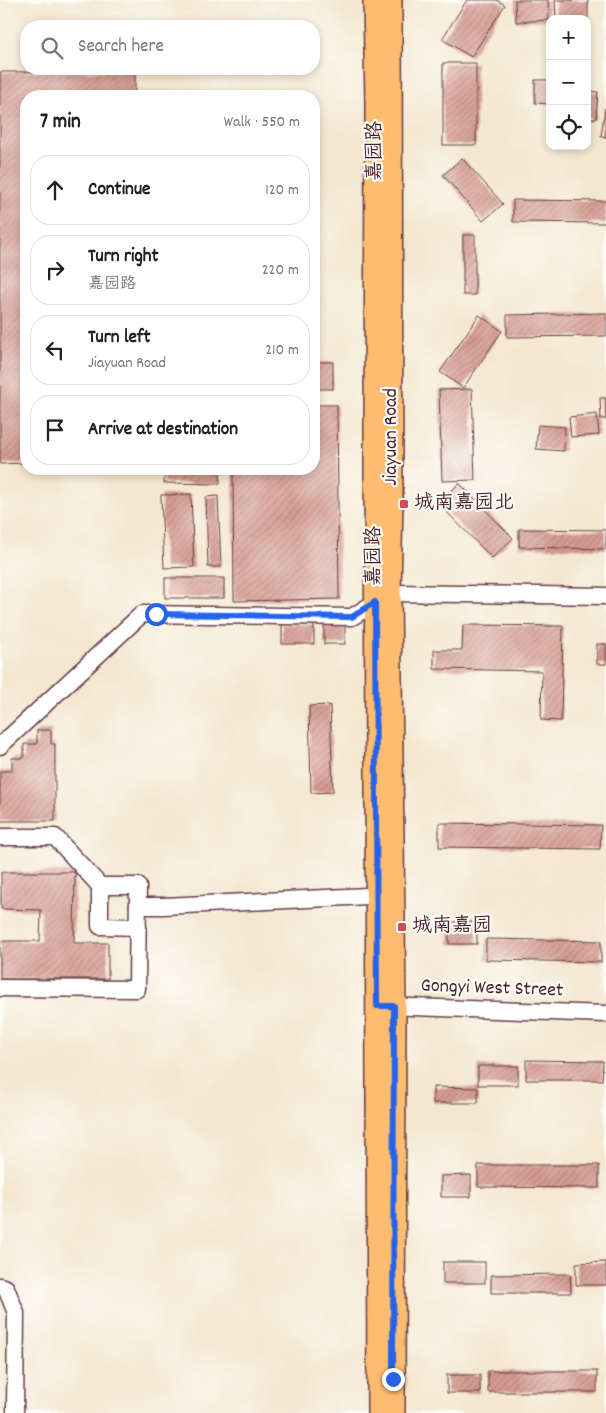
<!DOCTYPE html>
<html lang="en">
<head>
<meta charset="utf-8">
<style>
	:root { --surface:#fff; --page:#f6f6f6; --text:#222; --muted:#767676; --line:#e0e0e0 }
	body { margin:0; font-family:Dekko,"LXGW WenKai TC",sans-serif; background:var(--page); color:var(--text) }
	.controls { position:absolute; right:15px; top:15px; display:grid; overflow:hidden; border-radius:10px; box-shadow:0 2px 8px #0003 }
	.controls button { width:45px; height:45px; display:grid; place-items:center; padding:0; border:0; border-bottom:1px solid var(--line); background:var(--surface); color:var(--text); font:25px sans-serif }
	.stop { position:absolute; width:15px; height:15px; margin:-11px; border:4px solid #2563eb; border-radius:50%; background:#fff }
	.stop.end { background:#2563eb; border-color:#fff; box-shadow:0 1px 5px #0008 }
	.list { margin:0; padding:0; list-style:none }
	h2 { display:flex; justify-content:space-between; align-items:center; height:65px; margin:0; padding:0 20px; font-size:21px }
	h2 small { font-size:16px; font-weight:400; color:var(--muted) }
	.list li { display:grid; grid-template-columns:32px 1fr auto; gap:15px; align-items:center; box-sizing:border-box; height:70px; margin:0 10px 10px; padding:0 10px; border:1px solid var(--line); border-radius:20px }
	.list b { display:block; font-size:19px; white-space:nowrap }
	.list p { margin:0; font-size:16px; white-space:nowrap; color:var(--muted) }
	.list em { font-size:16px; font-style:normal; color:var(--muted) }
	.icon { flex:none; width:28px; height:28px; fill:none; stroke:currentColor; stroke-width:2; stroke-linecap:round; stroke-linejoin:round }
	.map { position:relative; flex:none; width:606px; height:1413px; overflow:hidden }
	.search { position:absolute; background:var(--surface); box-shadow:0 2px 8px #0003; left:20px; top:20px; width:300px; height:55px; display:flex; align-items:center; gap:12px; box-sizing:border-box; padding:0 18px; border-radius:20px; color:var(--muted); font-size:19px }
	.panel { position:absolute; background:var(--surface); box-shadow:0 2px 8px #0003; left:20px; top:90px; width:300px; height:385px; border-radius:20px }
	.map>svg:first-child { display:block }
	.building { fill:url(#building-hatch) }
	.lines { fill:none; stroke-linecap:round; stroke-linejoin:round }
	.minor-casing { stroke:#643d44; stroke-width:19 }
	.major-casing { stroke:#643d44; stroke-width:24 }
	.minor { stroke:#fff; stroke-width:16 }
	.major { stroke:#fdbc70; stroke-width:21 }
	.route { stroke:#2563eb; stroke-width:6 }
	.poi-dot { fill:#d1495b; stroke:#fdfcf7; stroke-width:2 }
	.labels { text-anchor:middle; dominant-baseline:central; stroke-width:4.5; stroke-linejoin:round; paint-order:stroke }
	.street-label { font-size:20px; fill:#4a1f2b; stroke:#fdfcf7 }
	.poi-label { font-size:20px; fill:#4a1f2b; stroke:#fdfcf7; text-anchor:start }
</style>
</head>
<body>
<div class="map">
<svg width="606" height="1413" viewBox="0 0 606 1413">
	<defs>
		<pattern id="building-hatch" width="6" height="6" patternUnits="userSpaceOnUse" patternTransform="scale(1.25)"><rect width="6" height="6" fill="#d69c92"/><path d="M-1 1l2-2M0 6l6-6M5 7l2-2" fill="none" stroke="#b07f77"/></pattern>
	</defs>
	<rect width="100%" height="100%" fill="#fdfcf7"/>
	<filter id="ink" filterUnits="userSpaceOnUse"><feTurbulence type="fractalNoise" baseFrequency=".02" numOctaves="2"/><feDisplacementMap in="SourceGraphic" scale="10" xChannelSelector="R" yChannelSelector="G"/><feConvolveMatrix kernelMatrix="1 2 1 2 8 2 1 2 1" color-interpolation-filters="sRGB"/></filter>
	<filter id="wash" filterUnits="userSpaceOnUse"><feTurbulence type="fractalNoise" baseFrequency=".0096" numOctaves="4" result="noise"/><feDisplacementMap in="SourceGraphic" scale="20" xChannelSelector="R" yChannelSelector="G"/><feGaussianBlur stdDeviation="1.12" result="paint"/><feColorMatrix in="noise" values="0 0 0 0 0 0 0 0 0 0 0 0 0 0 0 0 0 1.4 0 .05"/><feComposite in="paint" operator="in"/></filter>
	<g filter="url(#wash)">
		<rect width="100%" height="100%" fill="#f4e7d0"/>
		<g id="blocks">
			<g class="building">
				<path d="M467 0H497L505 5 471 57 442 39Z"/>
				<path d="M515 0H548L549 20 516 22Z"/>
				<path d="M555 0H588V19H556Z"/>
				<rect x="443" y="63" width="33" height="82"/>
				<path d="M135 71V96H26V463L0 464V72Z"/>
				<path d="M535 80H550V104L535 103Z"/>
				<path d="M587 91 598 92 596 119 587 118Z"/>
				<path d="M605 108H606V137L601 136Z"/>
				<path d="M462 158 503 204 483 221 443 175Z"/>
				<path d="M513 200 606 201V223L513 222Z"/>
				<rect x="463" y="235" width="12" height="60"/>
				<path d="M606 313V336L507 337V315Z"/>
				<path d="M479 315 502 331 463 388 440 372Z"/>
				<rect x="314" y="362" width="19" height="27"/>
				<path d="M472 389 475 480 442 481 439 390Z"/>
				<path d="M600 398H606V419H601Z"/>
				<path d="M314 405H337L339 599 234 601 233 469H314Z"/>
				<path d="M597 414 599 435 571 437 569 417Z"/>
				<path d="M538 425 565 427 564 451 536 449Z"/>
				<path d="M165 469H220V484L164 483Z"/>
				<path d="M459 483 513 538 492 558 439 504Z"/>
				<path d="M191 494 194 567 164 568 161 495Z"/>
				<path d="M218 496 221 567H208L206 497Z"/>
				<path d="M519 529 606 530V549L519 547Z"/>
				<rect x="165" y="578" width="59" height="20"/>
				<rect x="282" y="624" width="32" height="20"/>
				<rect x="324" y="625" width="21" height="19"/>
				<path d="M463 625 563 626 561 721 541 720 542 671 434 669V650H462Z"/>
				<rect x="597" y="644" width="9" height="20"/>
				<path d="M330 705 333 792 311 793 309 706Z"/>
				<path d="M37 730H51V744H55V821H0V771H12V758H24V744H37Z"/>
				<path d="M439 823 601 825 600 849 439 847Z"/>
				<path d="M1 872H75L74 943H108V979H0V941H40L41 910 1 909Z"/>
				<rect x="449" y="922" width="28" height="22"/>
				<path d="M486 939 601 941V962L486 960Z"/>
				<path d="M526 1060 603 1061 602 1080H526Z"/>
				<rect x="478" y="1066" width="40" height="19"/>
				<path d="M433 1087 478 1088V1103H433Z"/>
				<path d="M478 1165H599V1188L478 1187Z"/>
				<path d="M471 1175V1197H441V1176Z"/>
				<rect x="443" y="1262" width="42" height="21"/>
				<path d="M606 1262V1285H576V1263Z"/>
				<path d="M570 1274 571 1293H491V1275Z"/>
				<rect x="488" y="1371" width="109" height="21"/>
				<rect x="447" y="1375" width="33" height="18"/>
			</g>
		</g>
	</g>
	<g filter="url(#ink)">
		<use href="#blocks" fill-opacity="0" stroke="#643d44" stroke-width="1"/>
		<g class="lines">
			<defs>
				<g id="minor">
					<path d="M0 746 142 614 352 617 390 593 606 596"/>
					<path d="M0 837H55L100 886V926L138 927"/>
					<path d="M138 906H164L388 895"/>
					<path d="M0 988 137 989 138 886H100"/>
					<path d="M385 1006 606 1014"/>
					<path d="M0 1286 6 1288 16 1313 15 1413"/>
				</g>
				<g id="major">
					<path d="M374 0 376 103 375 456 378 1413"/>
					<path d="M391 0 392 503 390 593 395 1006 394 1413"/>
				</g>
			</defs>
			<use href="#minor" class="minor-casing"/>
			<use href="#major" class="major-casing"/>
			<use href="#minor" class="minor"/>
			<use href="#major" class="major"/>
		</g>
	</g>
	<g class="lines" filter="url(#ink)">
		<path class="route" d="M156 614 352 617 375 602 377 1006H394L393 1379"/>
	</g>
	<g class="poi-dot">
		<rect x="399" y="499" width="10" height="10" rx="2.5"/>
		<rect x="397" y="922" width="10" height="10" rx="2.5"/>
	</g>
	<g class="labels">
		<g class="street-label">
			<text transform="translate(376 151) rotate(-90)">嘉园路</text>
			<text transform="translate(392 437) rotate(-90)">Jiayuan Road</text>
			<text transform="translate(375 556) rotate(-90)">嘉园路</text>
			<text transform="translate(492 989) rotate(2)">Gongyi West Street</text>
		</g>
		<g class="poi-label">
			<text x="414" y="504">城南嘉园北</text>
			<text x="412" y="927">城南嘉园</text>
		</g>
	</g>
</svg>
<div class="controls">
<button>+</button>
<button>−</button>
<button><svg class="icon" aria-label="locate" viewBox="0 0 24 24"><circle cx="12" cy="12" r="6"/><path d="M12 2v4M12 18v4M2 12h4M18 12h4"/></svg></button>
</div>
<div class="stop" style="left:156px;top:614px"></div>
<div class="stop end" style="left:393px;top:1379px"></div>
<div class="search"><svg class="icon" aria-label="search" viewBox="0 0 24 24"><circle cx="10" cy="10" r="6"/><path d="M15 15l6 6"/></svg>Search here</div>
<section class="panel">
<h2>7 min<small>Walk · 550 m</small></h2>
<ul class="list">
<li><svg class="icon" aria-label="ahead" viewBox="0 0 24 24"><path d="M12 20V5M6 11l6-6 6 6"/></svg><div><b>Continue</b></div><em>120 m</em></li>
<li><svg class="icon" aria-label="right" viewBox="0 0 24 24"><path d="M7 20v-9h11M14 6l5 5-5 5"/></svg><div><b>Turn right</b><p>嘉园路</p></div><em>220 m</em></li>
<li><svg class="icon" aria-label="left" viewBox="0 0 24 24"><path d="M17 20v-9H6M10 6l-5 5 5 5"/></svg><div><b>Turn left</b><p>Jiayuan Road</p></div><em>210 m</em></li>
<li><svg class="icon" aria-label="arrive" viewBox="0 0 24 24"><path d="M6 21V4h12l-3 4 3 4H6"/></svg><div><b>Arrive at destination</b></div></li>
</ul>
</section>
</div>
</body>
</html>
